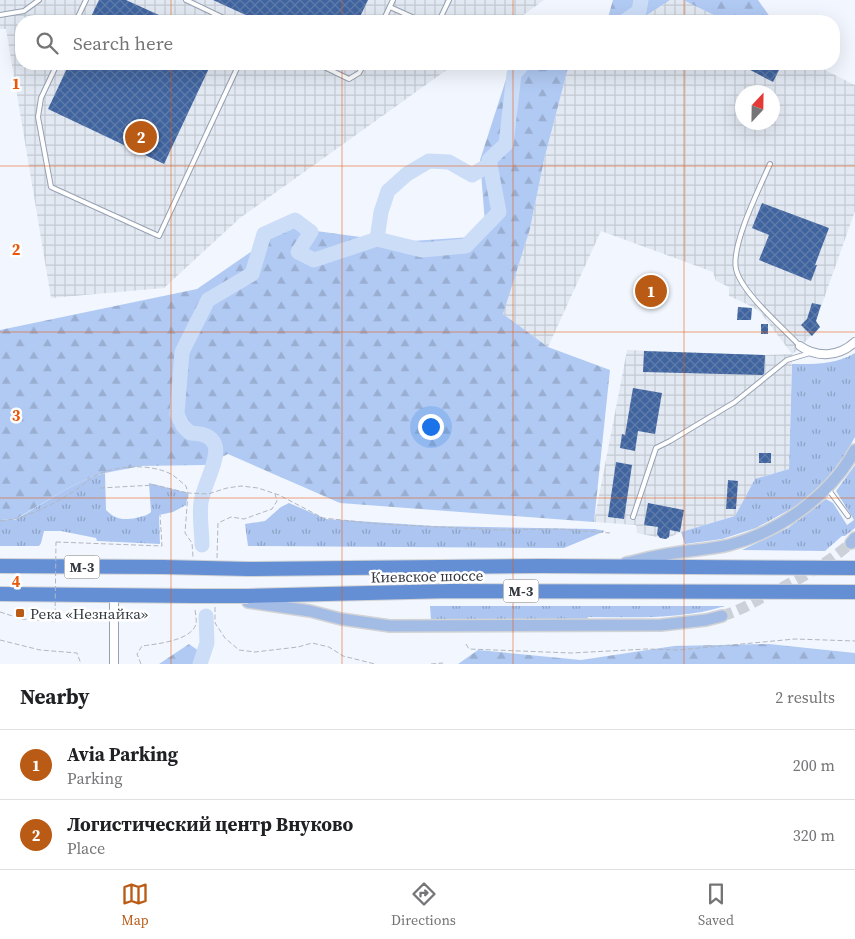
<!DOCTYPE html>
<html lang="en">
<head>
<meta charset="utf-8">
<style>
	:root { --surface:#fff; --page:#f2f2f2; --text:#202124; --muted:#757577; --line:#e0e0e0; --accent:#ba5b15 }
	body { margin:0; font-family:"Source Serif 4",serif; background:var(--page); color:var(--text) }
	.compass { position:absolute; left:735px; top:85px; width:45px; height:45px; border-radius:50%; background:var(--surface); box-shadow:0 5px 20px #0002; rotate:22deg }
	.you { position:absolute; left:430px; top:426px; width:18px; height:18px; margin:-12px; border:4px solid #fff; border-radius:50%; background:#1a73e8; box-shadow:0 0 0 8px #1a73e833 }
	.badge { display:grid; place-items:center; width:32px; height:32px; border-radius:50%; background:var(--accent); color:#fff; font-size:16px; font-weight:700 }
	.pin { position:absolute; translate:-50% -50%; border:2px solid #fff; box-shadow:0 1px 5px #0006 }
	.list { margin:0; padding:0; list-style:none }
	h2 { display:flex; justify-content:space-between; align-items:center; height:65px; margin:0; padding:0 20px; font-size:21px }
	h2 small { font-size:16px; font-weight:400; color:var(--muted) }
	.list li { display:grid; grid-template-columns:32px 1fr auto; gap:15px; align-items:center; box-sizing:border-box; height:70px; padding:0 20px; border-top:1px solid var(--line) }
	.list b { display:block; font-size:19px; white-space:nowrap }
	.list p { margin:0; font-size:16px; white-space:nowrap; color:var(--muted) }
	.list em { font-size:16px; font-style:normal; color:var(--muted) }
	.icon { flex:none; width:28px; height:28px; fill:none; stroke:currentColor; stroke-width:2; stroke-linecap:round; stroke-linejoin:round }
	.map { position:relative; flex:none; width:855px; height:664px; overflow:hidden }
	.search { position:absolute; background:var(--surface); box-shadow:0 5px 20px #0002; left:15px; right:15px; top:15px; height:55px; display:flex; align-items:center; gap:12px; box-sizing:border-box; padding:0 18px; border-radius:20px; color:var(--muted); font-size:19px }
	.sheet { height:205px; background:var(--surface) }
	nav { display:flex; justify-content:space-around; align-items:center; box-sizing:border-box; height:70px; border-top:1px solid var(--line); background:var(--surface); font-size:14px; color:var(--muted) }
	nav a { display:grid; justify-items:center; gap:2px }
	nav .on { color:var(--accent) }
	.map>svg:first-child { display:block }
	.industrial { fill:url(#industrial-grid); fill-rule:evenodd }
	.grass { fill:url(#grass-tufts) }
	.forest { fill:url(#forest-firs) }
	.lines { fill:none; stroke-linecap:round; stroke-linejoin:round }
	.river { stroke:#ccddf8; stroke-width:15 }
	.building { fill:url(#building-cross-hatch) }
	.primary-tunnel { stroke:#ccd1d9; stroke-width:11; stroke-dasharray:11 5.5; stroke-linecap:butt }
	.lane-casing { stroke:#96a1b3; stroke-width:6 }
	.street-casing { stroke:#96a1b3; stroke-width:10 }
	.primary-casing { stroke:#d2d3d5; stroke-width:14 }
	.highway-casing { stroke:#d2d3d5; stroke-width:16 }
	.path { stroke:#b2b7bf; stroke-width:1; stroke-dasharray:5 2.5; stroke-linecap:butt }
	.lane { stroke:#fff; stroke-width:4 }
	.street { stroke:#fff; stroke-width:8 }
	.primary { stroke:#a3bce6; stroke-width:11 }
	.highway { stroke:#658fd5; stroke-width:14 }
	.highway-bridge-casing { stroke:#d2d3d5; stroke-width:16; stroke-linecap:butt }
	.path-bridge { stroke:#b2b7bf; stroke-width:1; stroke-dasharray:5 2.5; stroke-linecap:butt }
	.highway-bridge { stroke:#658fd5; stroke-width:14 }
	.grid { fill:none; stroke:#e8590c; stroke-width:1; stroke-opacity:0.55 }
	.poi-dot { fill:#ba5b15; stroke:#fff; stroke-width:2 }
	.labels { text-anchor:middle; dominant-baseline:central; stroke-width:5; stroke-linejoin:round; paint-order:stroke }
	.shield { fill:#fff; stroke:#707479; stroke-width:1 }
	.shield-label { font-size:14px; font-weight:bold; fill:#33383f }
	.street-label { font-size:15px; fill:#33383f; stroke:#fff }
	.poi-label { font-size:15px; fill:#33383f; stroke:#fff; text-anchor:start }
	.grid-label { font-size:16px; text-anchor:middle; font-weight:bold; fill:#e8590c; stroke:#fff; stroke-width:5; stroke-linejoin:round; paint-order:stroke }
</style>
</head>
<body>
<div class="map">
<svg width="855" height="664" viewBox="0 0 855 664">
	<defs>
		<pattern id="industrial-grid" width="8" height="8" patternUnits="userSpaceOnUse" patternTransform="scale(1.25)"><rect width="8" height="8" fill="#e3e9f3"/><path d="M0 4h8M4 0v8" fill="none" stroke="#c3c9d1"/></pattern>
		<pattern id="grass-tufts" width="24" height="20" patternUnits="userSpaceOnUse" patternTransform="scale(1.25)"><rect width="24" height="20" fill="#acc6f1"/><path d="M3 7l-1-3M5 7V3M7 7l1-3M15 17l-1-3M17 17v-4M19 17l1-3" fill="none" stroke="#8da2c5"/></pattern>
		<pattern id="forest-firs" width="22" height="20" patternUnits="userSpaceOnUse" patternTransform="scale(1.25)"><rect width="22" height="20" fill="#b1caf3"/><path d="M5 1l3.5 6h-7zM16 11l3.5 6h-7z" fill="#99aed1"/></pattern>
		<pattern id="building-cross-hatch" width="8" height="8" patternUnits="userSpaceOnUse" patternTransform="scale(1.25)"><rect width="8" height="8" fill="#3f64a0"/><path d="M0 0l8 8M0 8l8-8" fill="none" stroke="#607ca9"/></pattern>
	</defs>
	<rect width="100%" height="100%" fill="#f2f7ff"/>
	<g class="industrial">
		<path d="M0 0H544L515 21H21V64H455L240 218 164 288 51 298 6 29H0Z"/>
		<path d="M670 0H683L726 21H638Z"/>
		<path d="M574 64H813L855 85V211L816 321 820 327 792 355 789 469 755 479 735 516 681 532 666 539 637 533 636 525 594 522 627 350 765 355 792 354 760 312 751 306 729 296V287L716 281 713 272 601 231 548 347 502 314 530 229 544 160 568 68ZM742 92H772V122H742Z"/>
	</g>
	<g class="grass">
		<path d="M855 353V437L845 455 825 481 798 505 756 528 722 539 685 544 681 532 735 516 755 479 789 469 792 364C814 364 835 365 855 353Z"/>
		<path d="M855 465V528L845 536H842L825 551 742 550 788 528 826 499 833 503 847 525 854 520 836 491Z"/>
		<path d="M105 473 106 510C116 520 123 520 136 518 142 516 147 516 151 512L149 483 188 493 186 505 173 512 159 515 160 544 97 541 96 538 61 531H44L41 543 39 546H0V519L15 520 65 490 89 478Z"/>
		<path d="M289 503 326 519 434 526 595 529 605 531 564 548 248 546 245 524 265 521 281 507Z"/>
		<path d="M430 606H725C681 620 634 617 588 617L587 619 431 620Z"/>
	</g>
	<g class="forest">
		<path d="M613 0H670L638 21H607Z"/>
		<path d="M683 0H758L773 21H726Z"/>
		<path d="M511 64H574L568 68 544 160 530 229 503 314 548 347 610 370 594 522 340 503 228 454 205 465 141 466 105 473 89 478 65 490 14 520 0 519V330L197 289 287 227 397 242 486 236 480 160Z"/>
		<path d="M189 644 206 656 207 664H159Z"/>
		<path d="M769 644 855 653V664H458L478 650 581 660 674 646Z"/>
	</g>
	<g class="lines">
		<g class="river">
			<path d="M625 21 639 11 641 0"/>
			<path d="M377 239 381 212 388 191 407 174 429 161 449 162 472 175 490 164"/>
			<path d="M202 545C202 532 199 516 201 502 205 476 238 434 190 433L183 426 177 414 182 352 208 300 252 274 264 234 295 220 311 232 298 252 314 260 377 239 422 250 466 246 499 212 489 160 506 144 514 74 523 64"/>
			<path d="M200 664 207 643 206 616"/>
		</g>
	</g>
	<g class="building">
		<path d="M99 0H126L172 21H89Z"/>
		<path d="M213 0H368L358 21H259Z"/>
		<path d="M69 64H211L164 164 48 109Z"/>
		<path d="M739 64H777L781 66 773 82Z"/>
		<path d="M762 203 829 228 815 265H817L811 281 759 260 769 235 752 228Z"/>
		<path d="M812 303 821 305 816 321 820 327 812 336 801 325 807 319Z"/>
		<path d="M738 307 752 308 751 320H737Z"/>
		<rect x="761" y="324" width="7" height="10"/>
		<path d="M644 351 765 355 764 374 762 375 643 372Z"/>
		<path d="M633 388 662 393 655 434 638 431 635 451 620 448 622 434 625 435Z"/>
		<rect x="759" y="453" width="12" height="10"/>
		<path d="M616 462 632 465 624 519 608 517Z"/>
		<path d="M728 480 738 481 736 509H726Z"/>
		<path d="M648 503 684 510 680 532 670 530 669 537 666 539 660 538 657 534 658 527 644 525Z"/>
	</g>
	<g class="lines">
		<path class="primary-tunnel" d="M722 616C736 612 749 605 761 598 794 582 823 567 851 543"/>
		<defs>
			<g id="lane">
				<path d="M186 0 230 21"/>
				<path d="M390 7 421 21"/>
				<path d="M0 15 24 11 39 0"/>
				<path d="M76 21 86 0"/>
				<path d="M383 21 393 0"/>
				<path d="M439 21 449 0"/>
				<path d="M57 64 41 98 38 117 51 187 159 236 239 64"/>
				<path d="M318 64 349 79 359 73 364 64"/>
				<path d="M770 164C759 189 731 245 736 269 741 292 783 328 800 346"/>
				<path d="M828 489 848 516"/>
				<path d="M633 517 656 448 670 441 735 402 787 360 810 353"/>
			</g>
			<g id="street">
				<path d="M800 346C817 358 839 357 855 342"/>
				<path d="M114 595V664"/>
			</g>
			<g id="primary">
				<path d="M851 543 855 538"/>
				<path d="M626 563C640 560 654 556 668 554 688 550 709 550 729 545 779 532 830 496 855 450"/>
				<path d="M248 602 310 611 341 619 390 626 661 625 706 620 722 616"/>
			</g>
			<g id="highway">
				<path d="M0 566 163 567"/>
				<path d="M248 569 542 566 855 568"/>
				<path d="M0 594 194 596"/>
				<path d="M248 596 451 591 855 592"/>
			</g>
		</defs>
		<use href="#lane" class="lane-casing"/>
		<use href="#street" class="street-casing"/>
		<use href="#primary" class="primary-casing"/>
		<use href="#highway" class="highway-casing"/>
		<g class="path">
			<path d="M100 488 155 485 188 493 185 533 192 543 193 557"/>
			<path d="M0 521C25 519 50 506 71 493 79 489 85 482 93 477 114 465 149 463 171 474 176 477 181 482 186 486L188 493 208 494 227 488 241 486 258 488 279 495 323 518 379 524 501 530 559 529 610 533"/>
			<path d="M56 542 162 546 160 515"/>
			<path d="M217 558 218 523 231 517 244 519 272 509 277 501 275 494"/>
			<path d="M215 607V623L225 638 239 650 255 652 298 647 312 643 329 647 343 656 375 664"/>
			<path d="M0 612 22 619 55 621"/>
			<path d="M0 640 40 650 77 653 81 664"/>
			<path d="M466 644 469 649 571 653 647 649 678 650 795 639 855 641"/>
			<path d="M141 664 137 654 142 646C156 644 191 641 196 624 197 620 195 613 195 608"/>
			<path d="M431 664 443 663"/>
		</g>
		<use href="#lane" class="lane"/>
		<use href="#street" class="street"/>
		<use href="#primary" class="primary"/>
		<use href="#highway" class="highway"/>
		<defs>
			<g id="highway-bridge">
				<path d="M163 567 248 569"/>
				<path d="M194 596H248"/>
			</g>
		</defs>
		<use href="#highway-bridge" class="highway-bridge-casing"/>
		<path class="path-bridge" d="M55 621 56 542"/>
		<use href="#highway-bridge" class="highway-bridge"/>
	</g>
	<path class="grid" d="M171 0V21M342 0V21M513 0V21M684 0V21M171 64V664M342 64V664M513 64V664M684 64V664M0 166H855M0 332H855M0 498H855"/>
	<rect class="poi-dot" x="15" y="608" width="10" height="10" rx="2.5"/>
	<g class="labels">
		<g class="shield">
			<rect x="64.5" y="555.5" width="35" height="23" rx="4"/>
			<rect x="503.5" y="579.5" width="35" height="23" rx="4"/>
		</g>
		<g class="shield-label">
			<text x="82" y="567">М-3</text>
			<text x="521" y="591">М-3</text>
		</g>
		<g class="street-label">
			<text transform="translate(427 576) rotate(-1)">Киевское шоссе</text>
		</g>
		<g class="poi-label">
			<text x="30" y="613">Река «Незнайка»</text>
		</g>
	</g>
	<g class="grid-label">
		<text x="16" y="89">1</text>
		<text x="16" y="255">2</text>
		<text x="16" y="421">3</text>
		<text x="16" y="587">4</text>
	</g>
</svg>
<svg class="compass" viewBox="-18 -18 36 36"><path d="M0-13l5 13h-10z" fill="#e53935"/><path d="M0 13l5-13h-10z" fill="#757577"/></svg>
<div class="you"></div>
<div class="pin badge" style="left:651px;top:291px">1</div>
<div class="pin badge" style="left:141px;top:137px">2</div>
<div class="search"><svg class="icon" aria-label="search" viewBox="0 0 24 24"><circle cx="10" cy="10" r="6"/><path d="M15 15l6 6"/></svg>Search here</div>
</div>
<section class="sheet">
<h2>Nearby<small>2 results</small></h2>
<ul class="list">
<li><span class="badge">1</span><div><b>Avia Parking</b><p>Parking</p></div><em>200 m</em></li>
<li><span class="badge">2</span><div><b>Логистический центр Внуково</b><p>Place</p></div><em>320 m</em></li>
</ul>
</section>
<nav>
<a class="on"><svg class="icon" aria-label="map" viewBox="0 0 24 24"><path d="M3 6l6-2 6 2 6-2v14l-6 2-6-2-6 2zM9 4v14M15 6v14"/></svg>Map</a>
<a><svg class="icon" aria-label="directions" viewBox="0 0 24 24"><path d="M12 3l9 9-9 9-9-9zM9 14v-3h6M13 9l2 2-2 2"/></svg>Directions</a>
<a><svg class="icon" aria-label="saved" viewBox="0 0 24 24"><path d="M7 4h10v16l-5-4-5 4z"/></svg>Saved</a>
</nav>
</body>
</html>
